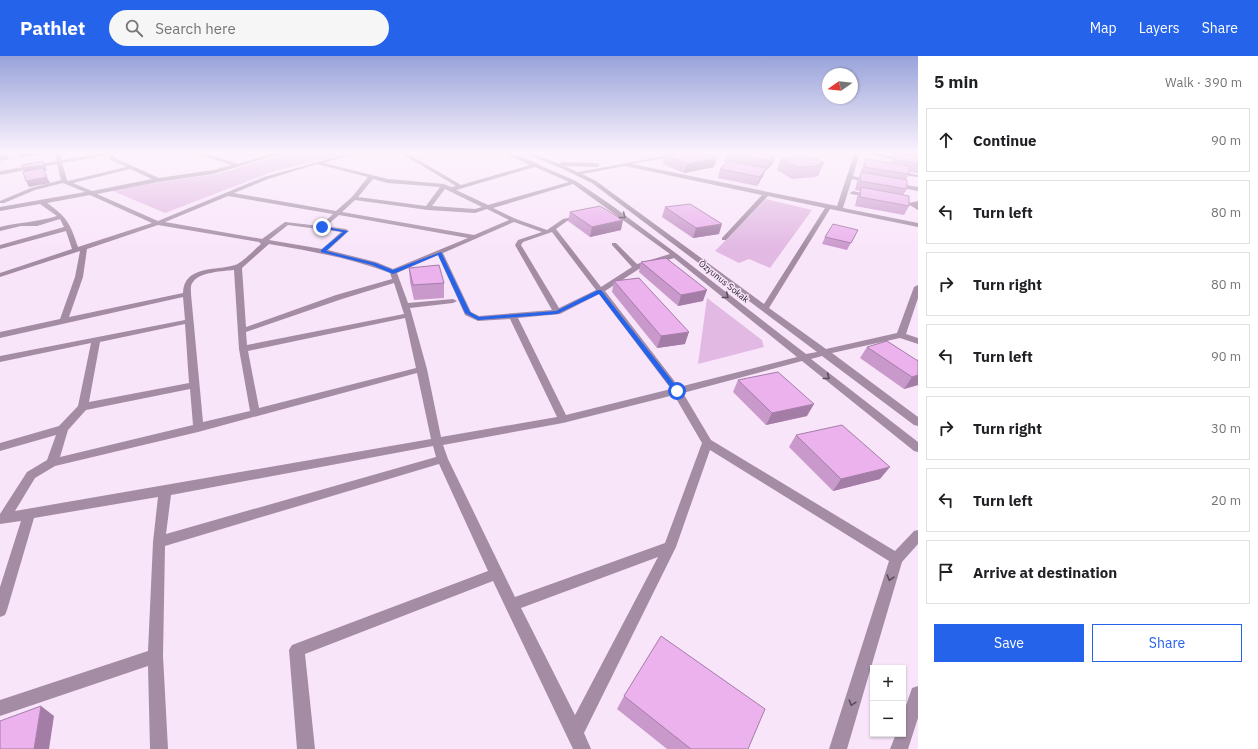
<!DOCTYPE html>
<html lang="en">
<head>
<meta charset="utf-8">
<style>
	:root { --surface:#fff; --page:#f6f6f6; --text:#202124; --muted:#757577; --line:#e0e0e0; --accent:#2563eb }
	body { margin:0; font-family:"IBM Plex Sans",sans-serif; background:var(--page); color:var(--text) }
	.controls { position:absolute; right:12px; bottom:12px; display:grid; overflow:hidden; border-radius:0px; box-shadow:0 1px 3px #0004 }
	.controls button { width:36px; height:36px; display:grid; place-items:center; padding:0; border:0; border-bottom:1px solid var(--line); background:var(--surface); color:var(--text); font:20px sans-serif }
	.compass { position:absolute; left:822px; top:12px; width:36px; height:36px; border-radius:50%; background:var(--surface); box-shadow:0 1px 3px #0004; rotate:256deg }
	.stop { position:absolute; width:12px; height:12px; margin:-9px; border:3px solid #2563eb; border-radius:50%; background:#fff }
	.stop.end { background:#2563eb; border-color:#fff; box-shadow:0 1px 4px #0008 }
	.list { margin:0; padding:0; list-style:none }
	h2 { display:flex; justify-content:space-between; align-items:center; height:52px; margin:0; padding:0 16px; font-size:17px }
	h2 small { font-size:13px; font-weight:400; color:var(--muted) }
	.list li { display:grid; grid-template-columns:26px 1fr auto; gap:12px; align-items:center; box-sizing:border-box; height:64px; margin:0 8px 8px; padding:0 8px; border:1px solid var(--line); border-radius:0px }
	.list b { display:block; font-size:15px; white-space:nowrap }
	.list em { font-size:13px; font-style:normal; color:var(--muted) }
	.actions { display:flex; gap:8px; padding:12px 16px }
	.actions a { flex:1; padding:9px 0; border:1px solid var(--accent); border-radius:0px; text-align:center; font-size:14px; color:var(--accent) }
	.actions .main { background:var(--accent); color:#fff }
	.icon { flex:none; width:22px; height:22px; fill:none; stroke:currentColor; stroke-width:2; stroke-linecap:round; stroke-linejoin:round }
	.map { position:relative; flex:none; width:918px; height:693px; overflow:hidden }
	header { display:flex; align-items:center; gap:24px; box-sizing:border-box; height:56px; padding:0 20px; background:var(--accent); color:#fff }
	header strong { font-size:19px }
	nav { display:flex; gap:22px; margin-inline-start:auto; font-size:14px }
	.search { width:280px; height:36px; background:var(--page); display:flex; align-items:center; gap:10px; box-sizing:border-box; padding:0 14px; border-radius:22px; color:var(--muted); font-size:15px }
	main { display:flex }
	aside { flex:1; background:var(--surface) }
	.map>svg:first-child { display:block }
	.green { fill:#e2b9e3 }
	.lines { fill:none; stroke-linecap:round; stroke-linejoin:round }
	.minor { fill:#a48ca5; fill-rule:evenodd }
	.wall { fill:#ca99cc }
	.shaded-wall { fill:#a47da6 }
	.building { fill:#ebb2ed; stroke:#a47da6 }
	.oneway { stroke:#5a4c5b }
	.route { fill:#2563eb }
	.labels { text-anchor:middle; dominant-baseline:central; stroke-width:3; stroke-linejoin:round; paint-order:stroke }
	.far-street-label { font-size:9px; fill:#29222a; stroke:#f9e5fa }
</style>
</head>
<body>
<header>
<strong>Pathlet</strong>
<div class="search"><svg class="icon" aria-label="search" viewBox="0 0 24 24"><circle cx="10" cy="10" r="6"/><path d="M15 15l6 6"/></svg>Search here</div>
<nav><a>Map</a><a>Layers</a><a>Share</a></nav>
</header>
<main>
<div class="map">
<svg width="918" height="693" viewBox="0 0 918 693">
	<rect width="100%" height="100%" fill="#f9e5fa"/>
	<g class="green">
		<path d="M293 96H354L274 115 165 157 113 135 147 128 218 118Z"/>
		<path d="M766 143 812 154 770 212 749 203 739 207 715 195Z"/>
		<path d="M707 242 762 284 764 291 698 308Z"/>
	</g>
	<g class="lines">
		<g class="minor">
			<path d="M14 96 0 99V97Z"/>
			<path d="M55 96H60L62 104 107 96H119L113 98 115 102 159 122 213 114 232 109 192 96H200L238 108 278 96H287L213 118 158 126 97 138 158 165 264 121 354 96H363L323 107 388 123 444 128 451 131 456 130 399 96H405L461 129 530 109 501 96H508L539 108V109L576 125 614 151 677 198 806 298 817 296 592 127 563 113 522 96H529L559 108 561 106 597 107 600 109 597 111 564 110 578 116 681 97 698 96 632 108 837 150 855 96H860L853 120 874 125 871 127 852 123 843 152 918 167V171L830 153 769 252 826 293 897 277 914 231 918 229V242L906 278 918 282V288L900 282 832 297 918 361V370L914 369 822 300 811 303 918 386V396L914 395 802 305 683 337 711 384 895 495 914 475 918 474V488L902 506 847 693H829L889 505 710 394 676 491 584 677 591 693H573L493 525 305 598 315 693H297L289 594 292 589 488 515 439 408 165 490 163 600 168 693H150L148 610 0 660V644L148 595 153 486 158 441 34 462 7 554 5 559 0 561V531L21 465 0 468V458L27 416 47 404 56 379 0 395V387L59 370 78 350 91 287 0 306V300L185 264 183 241 0 282V276L60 263 75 221 80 195 0 221V217L72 193 66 175 0 193V189L64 171 60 163 37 170H21L0 175V171C20 166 38 166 57 160L40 148 0 155V151L85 136 63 127 35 134 4 147H0V145L31 132 61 124 57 108 0 119V115L57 105ZM109 99 111 104 126 111 68 125 67 124 62 107ZM317 108 368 121 352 141 336 155 234 137 268 123ZM625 110 762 139 722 182V184H726L768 140 825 152 764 248 596 125 582 118ZM535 111 569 126 488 149 456 134ZM130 113 152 123 92 135 73 127ZM373 123 388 127 440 131 426 150 358 141ZM573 128 670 198 637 208 616 187H612V189L632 211 601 231 556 173 567 165 583 161V159L563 163 547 174 516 163 493 152ZM445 133 482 151 475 153 432 150ZM90 139 152 167 78 191C70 167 67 161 47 147ZM228 140 333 158 320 170 285 166 262 183 165 166ZM355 144 428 154 475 157 487 153 509 164 474 179 342 156ZM339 159 468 182 393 213 376 206 328 194 349 175 346 173 326 170ZM514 166 542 176 518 184 515 189 552 254 479 260 471 256 443 197ZM158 169 259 186 261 188C255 193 242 207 235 209 216 215 184 209 183 237L69 261 83 221 87 193ZM288 169 341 176 322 193 269 184ZM552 176 596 234 559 252 521 189 523 186ZM269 188C310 195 351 202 390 217L392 223 336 239 246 271 242 212ZM438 199 465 259 478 265 510 263 557 361 441 381 427 313 410 252 453 247 457 245 453 243 408 247 397 217ZM674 202 797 301 679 331 605 235 639 213ZM234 214 239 293 250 355 203 366 191 238C191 234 190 229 193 226 199 216 224 215 234 214ZM394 227 404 258 247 289 246 276 342 243ZM599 238 671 333 566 359 518 262 560 258ZM405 262 416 312 259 352 248 295ZM185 268 189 327 89 346 100 286ZM417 317 431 383 15 455 35 422 55 410 198 376ZM190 333 193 369 60 401 68 374 86 354ZM674 339 702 387 665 487 515 541 448 403 443 389 563 367ZM433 390 436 401 166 478 171 439ZM658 501 575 659 521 552Z"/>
			<path d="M863 96H873L918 106V110Z"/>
			<path d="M896 115 918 119V121L894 118V116Z"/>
			<path d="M894 127 918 131V135L892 130 891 129Z"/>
			<path d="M853 135 874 140 871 142 851 138 850 137Z"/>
			<path d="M918 145V154L908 148 909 147Z"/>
			<path d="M918 630V662L908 693H890L896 678H903V658L912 632Z"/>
		</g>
	</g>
	<g class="wall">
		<path d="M765 96 773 107 767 114H766L763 120 757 130 718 122 720 113 727 106H724L727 97Z"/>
		<path d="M883 96H918V97L911 99 918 100V117L909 116V118L906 124 907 133 903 139 909 150 904 159 855 150 857 141 860 135 855 134 857 125 860 119 862 112 866 103 891 107V106L894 99Z"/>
		<path d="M665 99 714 111 684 117 663 108Z"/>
		<path d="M781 103 824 107 819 118 818 120H817L816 121 792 123 777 114Z"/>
		<path d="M665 151 719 178 693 182 662 161Z"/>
		<path d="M570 156 621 174 590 181 568 165Z"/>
		<path d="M858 174 847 194 822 188 825 181Z"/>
		<path d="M641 206 703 245 678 250 639 216Z"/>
		<path d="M409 212 444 227V242L414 244 410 226Z"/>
		<path d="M614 225 685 288 657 292 612 236Z"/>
		<path d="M867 291 917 304 918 303V329L904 333 860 302Z"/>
		<path d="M738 324 807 360 766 369 733 336Z"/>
		<path d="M796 379 880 423 833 435 789 391Z"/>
		<path d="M624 640 748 693H667L617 653Z"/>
	</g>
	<g class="shaded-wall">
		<path d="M6 96 9 103 0 105V99Z"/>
		<path d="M17 96H43V98L20 102Z"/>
		<path d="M906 96H918V97L903 102Z"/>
		<path d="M776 98 773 107 767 114 770 105Z"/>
		<path d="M717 102 714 111 684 117 687 108Z"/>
		<path d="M43 105 47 114 44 115 50 127 29 131 26 125V118L23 112Z"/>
		<path d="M766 112 763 120 757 130 760 121Z"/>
		<path d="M623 164 621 174 590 181 592 171Z"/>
		<path d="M722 168 719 178 693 182 696 172Z"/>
		<path d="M707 234 703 245 678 250 681 239Z"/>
		<path d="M689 276 685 288 657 292 661 280Z"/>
		<path d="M918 319V329L904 333 912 321Z"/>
		<path d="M814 348 807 360 766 369 772 357Z"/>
		<path d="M890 411 880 423 833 435 841 423Z"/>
		<path d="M41 650 54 660 49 693H34Z"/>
	</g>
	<g class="building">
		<path d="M0 96H6V98L0 99Z"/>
		<path d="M681 96H702L717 102 687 108 665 99Z"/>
		<path d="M728 96H765L776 98 770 105 727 97Z"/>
		<path d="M896 97 918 100V108L895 104Z"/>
		<path d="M805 101 818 103 824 107H820L823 108H820L821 110 797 111 781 103Z"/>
		<path d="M866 103 909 110V118L864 111Z"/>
		<path d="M43 105 44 109 23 112 22 109Z"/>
		<path d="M728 105 766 112 760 121 720 113Z"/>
		<path d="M43 112 47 121 26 125 23 116Z"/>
		<path d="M861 116 907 124V133L860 125Z"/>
		<path d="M861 131 909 140V150L860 141Z"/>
		<path d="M690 148 722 168 696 172 665 151Z"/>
		<path d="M600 150 623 164 592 171 570 156Z"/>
		<path d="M833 168 858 174 851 187 825 181Z"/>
		<path d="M666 202 707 234 681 239 641 206Z"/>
		<path d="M439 209 444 227 413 229 409 212Z"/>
		<path d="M639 222 689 276 661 280 614 225Z"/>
		<path d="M887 285 918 305V319L912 321 867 291Z"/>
		<path d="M778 316 814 348 772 357 738 324Z"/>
		<path d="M842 369 890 411 841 423 796 379Z"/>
		<path d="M661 580 765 653 748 693H691L624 640Z"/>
		<path d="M41 650 34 693H0V665Z"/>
	</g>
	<defs><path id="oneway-chevron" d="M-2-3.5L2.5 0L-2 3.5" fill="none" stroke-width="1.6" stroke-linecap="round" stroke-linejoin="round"/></defs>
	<g class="oneway">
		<use href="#oneway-chevron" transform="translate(623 160) rotate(37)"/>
		<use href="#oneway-chevron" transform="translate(726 240) rotate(39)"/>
		<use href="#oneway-chevron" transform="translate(827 321) rotate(38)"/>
		<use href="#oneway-chevron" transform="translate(890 522) rotate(107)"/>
		<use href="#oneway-chevron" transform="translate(852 647) rotate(107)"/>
	</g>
	<linearGradient id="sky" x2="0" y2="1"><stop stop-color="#98a3da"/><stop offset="0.5" stop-color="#fcf3fd"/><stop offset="1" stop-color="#fcf3fd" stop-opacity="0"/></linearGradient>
	<rect width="918" height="193" fill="url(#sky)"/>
	<path class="route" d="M320 170 348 175 326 195 375 207 393 214 441 196 470 256 479 261 556 255 598 234H601L680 335 675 337 599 238 557 258 478 264 465 257 438 199 393 218 372 209 321 196V194L343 176 322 172Z"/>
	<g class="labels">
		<g class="far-street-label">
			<text transform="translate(724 225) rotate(39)">Özyunus Sokak</text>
		</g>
	</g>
</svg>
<div class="controls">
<button>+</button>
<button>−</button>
</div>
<svg class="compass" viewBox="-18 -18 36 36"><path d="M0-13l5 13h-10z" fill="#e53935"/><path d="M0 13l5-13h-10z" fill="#757577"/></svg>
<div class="stop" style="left:677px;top:335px"></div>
<div class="stop end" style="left:322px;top:171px"></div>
</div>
<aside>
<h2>5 min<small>Walk · 390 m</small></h2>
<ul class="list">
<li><svg class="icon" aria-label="ahead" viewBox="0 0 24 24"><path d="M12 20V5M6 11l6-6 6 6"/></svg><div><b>Continue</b></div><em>90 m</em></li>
<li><svg class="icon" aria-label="left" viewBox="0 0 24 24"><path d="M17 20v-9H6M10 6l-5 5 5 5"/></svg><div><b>Turn left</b></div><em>80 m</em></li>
<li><svg class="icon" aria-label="right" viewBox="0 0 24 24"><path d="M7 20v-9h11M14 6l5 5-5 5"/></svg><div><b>Turn right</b></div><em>80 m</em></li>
<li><svg class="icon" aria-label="left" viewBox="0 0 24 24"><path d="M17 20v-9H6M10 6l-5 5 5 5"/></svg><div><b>Turn left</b></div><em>90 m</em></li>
<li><svg class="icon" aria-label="right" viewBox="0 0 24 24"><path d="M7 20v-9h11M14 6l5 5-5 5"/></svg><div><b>Turn right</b></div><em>30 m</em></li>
<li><svg class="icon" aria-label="left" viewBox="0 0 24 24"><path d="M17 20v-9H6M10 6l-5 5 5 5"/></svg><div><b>Turn left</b></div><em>20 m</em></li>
<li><svg class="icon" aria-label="arrive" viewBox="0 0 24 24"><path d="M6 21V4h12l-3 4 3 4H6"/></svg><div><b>Arrive at destination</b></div></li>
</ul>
<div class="actions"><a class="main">Save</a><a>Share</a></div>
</aside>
</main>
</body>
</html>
